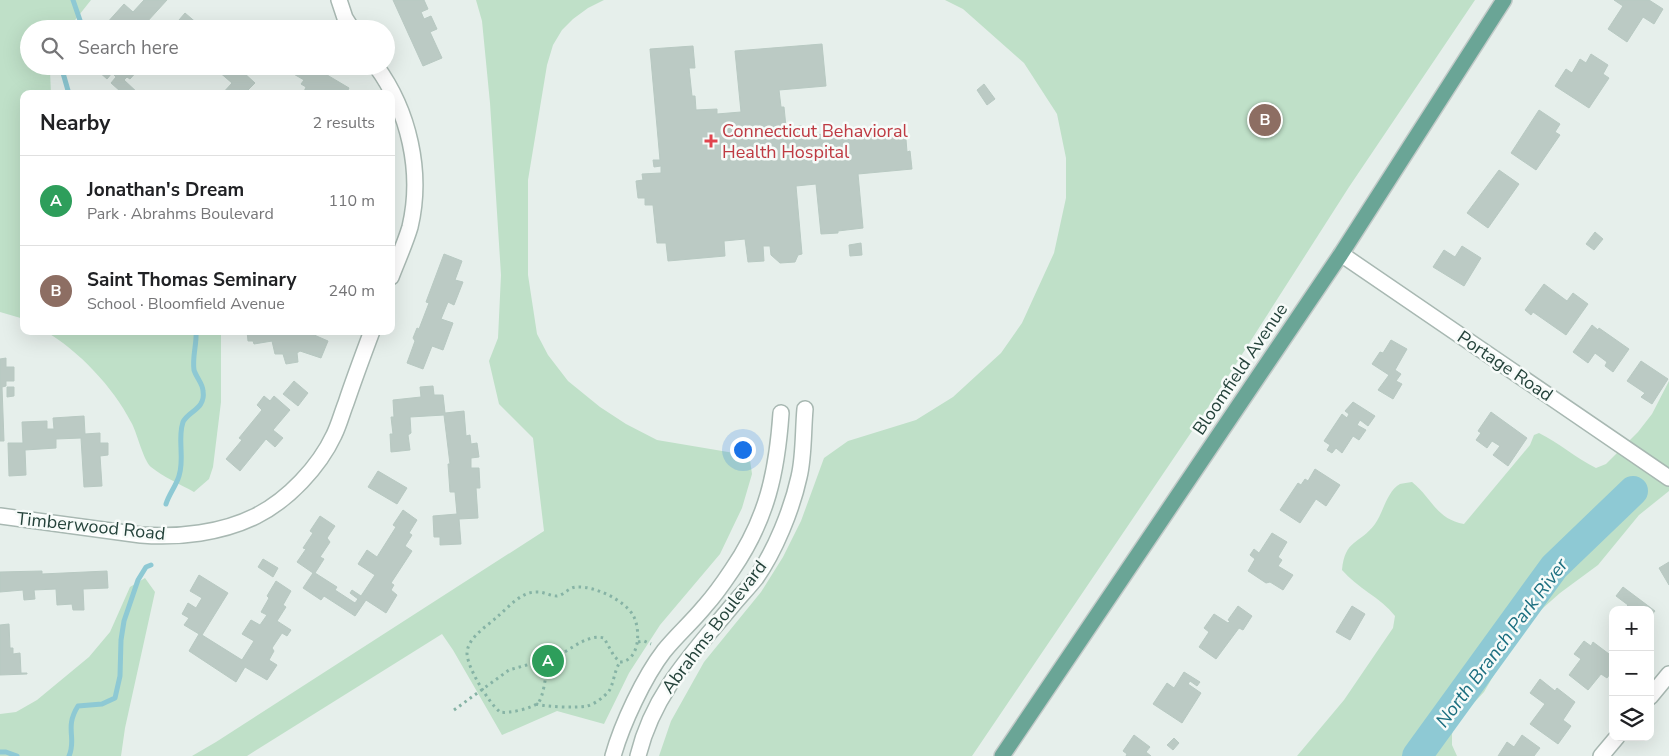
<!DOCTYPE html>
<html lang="en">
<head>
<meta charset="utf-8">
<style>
	:root { --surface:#fff; --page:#f6f6f6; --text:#202124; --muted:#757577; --line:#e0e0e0; --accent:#ea580c }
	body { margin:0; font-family:"Nunito Sans",sans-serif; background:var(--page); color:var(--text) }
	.controls { position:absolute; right:15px; bottom:15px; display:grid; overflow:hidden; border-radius:10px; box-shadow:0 5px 20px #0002 }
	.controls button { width:45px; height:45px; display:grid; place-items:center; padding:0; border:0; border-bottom:1px solid var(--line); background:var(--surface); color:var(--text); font:25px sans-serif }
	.you { position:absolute; left:742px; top:449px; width:18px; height:18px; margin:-12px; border:4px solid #fff; border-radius:50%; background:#1a73e8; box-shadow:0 0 0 8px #1a73e833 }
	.badge { display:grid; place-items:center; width:32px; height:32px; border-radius:50%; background:var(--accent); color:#fff; font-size:16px; font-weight:700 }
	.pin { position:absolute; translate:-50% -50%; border:2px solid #fff; box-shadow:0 1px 5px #0006 }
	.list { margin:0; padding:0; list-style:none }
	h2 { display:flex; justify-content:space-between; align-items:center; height:65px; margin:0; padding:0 20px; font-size:21px }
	h2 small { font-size:16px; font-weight:400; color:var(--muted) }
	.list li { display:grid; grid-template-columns:32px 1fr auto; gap:15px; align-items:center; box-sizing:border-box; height:90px; padding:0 20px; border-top:1px solid var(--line) }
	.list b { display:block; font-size:19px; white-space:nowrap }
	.list p { margin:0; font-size:16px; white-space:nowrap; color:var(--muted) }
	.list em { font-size:16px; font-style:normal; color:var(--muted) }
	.icon { flex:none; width:28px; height:28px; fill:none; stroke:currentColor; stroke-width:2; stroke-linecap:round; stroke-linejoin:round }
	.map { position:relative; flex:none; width:1669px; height:756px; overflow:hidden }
	.search { position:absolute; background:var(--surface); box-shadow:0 5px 20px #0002; left:20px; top:20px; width:375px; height:55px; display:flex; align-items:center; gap:12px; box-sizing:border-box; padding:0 18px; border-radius:28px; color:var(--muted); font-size:19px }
	.panel { position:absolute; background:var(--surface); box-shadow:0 5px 20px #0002; left:20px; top:90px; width:375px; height:245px; border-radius:10px }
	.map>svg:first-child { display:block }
	.green { fill:#bfe0c8 }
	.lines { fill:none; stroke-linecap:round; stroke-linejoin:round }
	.stream { stroke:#8ec9d4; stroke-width:5 }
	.river { stroke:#8ec9d4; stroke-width:30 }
	.building { fill:#bbcac4; stroke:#b8c9c2 }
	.minor-casing { stroke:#a8b8b2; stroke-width:18 }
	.primary-casing { stroke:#c2cac8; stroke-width:18 }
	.path { stroke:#86b3a5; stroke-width:3; stroke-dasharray:2.5 4; stroke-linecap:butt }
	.minor { stroke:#fff; stroke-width:15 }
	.primary { stroke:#6aa596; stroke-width:15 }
	.health-dot { fill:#e0444e; stroke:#f7fbf9; stroke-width:2 }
	.labels { text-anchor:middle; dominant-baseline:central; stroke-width:5; stroke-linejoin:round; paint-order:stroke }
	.health-label { font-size:18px; fill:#be3a42; stroke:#f7fbf9; text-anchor:start }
	.street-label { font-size:18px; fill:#24423a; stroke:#f7fbf9 }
	.water-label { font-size:19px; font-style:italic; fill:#1c6f80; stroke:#f7fbf9 }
</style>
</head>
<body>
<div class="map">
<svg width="1669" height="756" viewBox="0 0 1669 756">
	<rect width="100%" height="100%" fill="#e6efeb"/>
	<g class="green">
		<path d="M0 0H91L68 29H29V66H51L50 70 51 94H24V319L0 312Z"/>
		<path d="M476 0H604L588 8 573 19 562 30 553 45 547 65 528 180V275L537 334 548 355 568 381 600 407 626 424 657 440 740 454 750 460 752 474 742 508 720 554 660 625 629 673 604 724 557 711 502 735 453 650 442 634 247 756H192L216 742 544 531 533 438 499 404 489 361 498 338 501 275 490 103 482 21Z"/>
		<path d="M945 0H1475L1349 187 1209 406 972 756H659L671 721 704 662 761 592 783 557 801 521 824 458 848 441 916 420 953 397 1001 353 1022 323 1054 253 1066 198V158L1057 114 1024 63 963 9Z"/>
		<path d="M45 331H221V402L213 467 209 479 194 492C180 484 163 477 151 467 143 460 137 432 131 422 113 387 79 351 45 331Z"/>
		<path d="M1669 381V491L1639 515 1598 565 1560 593 1534 616 1502 661 1484 692 1455 723 1452 734V745L1457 756H1297L1344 700 1393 628 1395 616C1380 597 1357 588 1342 570 1345 539 1359 545 1375 524 1383 513 1387 491 1400 484 1403 483 1408 483 1412 482 1432 498 1436 519 1464 524L1530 445 1534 435 1539 433C1559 443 1576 458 1596 468L1606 464 1638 432 1652 414Z"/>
		<path d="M145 578 155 592 125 728 121 756H0V714L16 712 37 700 89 657 110 632 130 587Z"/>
	</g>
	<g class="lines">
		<g class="stream">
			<path d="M73 0 83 29"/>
			<path d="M64 66 63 73 69 94"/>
			<path d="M166 504C169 494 176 486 179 476 185 457 177 440 183 422 188 411 206 409 203 391 203 384 196 377 194 370 192 356 197 345 196 331"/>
			<path d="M0 752H6L17 756"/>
			<path d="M69 756C77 738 64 728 78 706L102 704 115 698 120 676 121 640 124 621 138 580 146 567 151 565"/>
		</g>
		<path class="river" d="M1417 756 1554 567 1633 491"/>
	</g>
	<g class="building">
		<path d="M144 0H167L146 23 149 25 146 29H112L106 24 124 4 133 12Z"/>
		<path d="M393 0H424L428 9 421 12 424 19 431 16 437 29 430 32 442 58 423 66Z"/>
		<path d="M1614 0H1649L1663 9 1654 24 1643 17 1627 42 1608 29 1623 6Z"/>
		<path d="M185 13 199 25 196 29H175L173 27Z"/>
		<path d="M822 44 826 86 779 90 781 107H784L786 127 802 126 803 136 905 127 907 152 910 151 912 169 858 174 863 228 838 231V233L821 234 816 184 796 186 802 254 798 255 795 262 780 263 771 255 770 246H763L764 261 748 262 745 239 724 241 725 256 668 261 666 243H657L653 205H645V198H638L636 181 643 180 642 174 661 173V166L654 167 653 160H660L650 49 693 46 695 68H689L692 96H695L696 110 717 109V114L741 112 735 51Z"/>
		<path d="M1591 54 1608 65 1603 74 1609 78 1589 108 1555 86 1566 69 1572 73 1580 59 1586 63Z"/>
		<path d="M102 66H137L139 69 130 79 127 77 124 80 139 94H117L120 91 111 83 116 77 112 73 107 79 98 71Z"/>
		<path d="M218 66H242L245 69 243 72 255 83 247 91 242 92 239 90 235 94H222L232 83 218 71 220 68Z"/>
		<path d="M280 66H312L349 88 346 94H303L306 87 301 84 304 80Z"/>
		<path d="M984 84 995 99 987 105 977 90Z"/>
		<path d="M1539 110 1560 124 1555 132 1560 135 1536 170 1511 153Z"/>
		<path d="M1499 170 1519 184 1488 228 1467 213Z"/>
		<path d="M1595 232 1603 239 1594 250 1586 244Z"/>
		<path d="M861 243 862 255 850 256 849 245Z"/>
		<path d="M1462 246 1481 258 1464 286 1433 267 1444 250 1455 257Z"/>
		<path d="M444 254 462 261 455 280 463 282 454 305 448 302 441 319 453 323 443 350 432 346 423 369 407 363 415 341 413 338 417 328 419 329 429 303 426 302Z"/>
		<path d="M1544 284 1567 301 1573 293 1588 304 1566 335 1533 312 1531 315 1525 310Z"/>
		<path d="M1592 325 1598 330 1599 328 1629 349 1613 372 1605 366 1607 362 1595 353 1588 363 1573 352Z"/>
		<path d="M247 331H273V333L305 331 328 341 321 358 300 351 297 353 298 362 286 364 283 354H275L272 341 254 344 253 341H248Z"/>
		<path d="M1391 340 1407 349 1395 370 1401 374 1396 381 1402 384 1393 399 1378 390 1389 375 1372 364 1380 352 1383 353Z"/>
		<path d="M6 358V367H14V381H6V386L2 387 4 441H0V359Z"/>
		<path d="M1641 361 1668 379 1652 404 1641 397 1645 393 1627 381Z"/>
		<path d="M294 381 308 393 298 406 283 394Z"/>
		<path d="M433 386 434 395H443L445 413 464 411 466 436 470 435 471 444 477 443 479 457 471 458V468H479L480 488H476L478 518 459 519 461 544 440 545V537H434L433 516 457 514 455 492H450L448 464H450L444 415 410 417 411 433 408 435 410 450 391 452 390 434H393L391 417H394L393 400 421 397 420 387Z"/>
		<path d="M7 387H14V396L7 397Z"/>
		<path d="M264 396 270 401 274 396 290 410 273 430 283 438 275 447 266 439 240 471 226 459 242 440 239 438 262 410 257 405Z"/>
		<path d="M1353 402 1375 416 1368 426 1360 420 1357 425 1366 430 1359 440 1353 436 1342 453 1336 448 1332 453 1327 450 1330 445 1324 441 1342 414 1347 418 1349 414 1345 411Z"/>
		<path d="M1491 412 1527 438 1508 466 1493 455 1500 446 1492 441 1487 448 1476 440 1481 433 1478 431Z"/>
		<path d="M84 416 85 434 100 433V443H108V455L100 456 102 486 84 487 81 438 56 439V448L25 450 26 475 9 476 8 443H23L22 422 47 421V429H54L53 418Z"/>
		<path d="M1315 469 1340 485 1326 506 1316 499 1300 523 1280 510 1298 483 1301 485 1305 479 1308 481Z"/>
		<path d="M378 471 407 488 397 504 368 487Z"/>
		<path d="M403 510 417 520 409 533 412 535 405 546 412 551 391 583 394 585 391 590 397 595 386 613 366 600 355 616 324 596 321 600 303 588 313 573 297 562 306 549 303 548 313 533 310 531 320 516 335 526 327 538 330 542 320 557 324 559 315 573 337 587 335 590 355 603 358 599 350 593 352 590 361 596 375 575 358 564 367 550 377 557 396 527 393 525Z"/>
		<path d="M1272 533 1287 542 1278 557 1282 560 1278 566 1293 575 1283 590 1270 582 1266 583 1248 571 1255 559 1250 555 1254 549 1259 553Z"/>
		<path d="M263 559 278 568 273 577 258 567Z"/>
		<path d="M1669 562V585L1659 568Z"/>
		<path d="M42 571V574L107 571 108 588 83 589 84 610H73L72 604 57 605 56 589 34 590 35 599 24 600 23 590 0 592V572Z"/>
		<path d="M199 575 228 593 202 635 242 660 254 641 242 634 251 620 260 625 267 615 261 612 269 598 267 596 276 581 291 591 283 605 286 607 277 621 291 630 287 636 282 633 272 648 274 651 269 660 277 665 267 680 245 667 236 682 189 651 199 634 184 625 189 618 182 614 188 603 196 608 202 598 190 591Z"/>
		<path d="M1623 587 1655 611 1650 617V610H1624L1628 605 1616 596Z"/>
		<path d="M1238 606 1252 616 1243 630 1239 628 1216 659 1199 647 1209 632 1204 628 1214 614 1228 623 1230 621 1228 620Z"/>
		<path d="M1352 606 1365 614 1350 640 1336 632Z"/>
		<path d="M9 624 10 648H13V654L20 653 21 673H27V674L0 675V625Z"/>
		<path d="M1584 641 1591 646 1593 642 1613 657V670L1607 678 1601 674 1588 690 1569 675 1581 659 1574 654Z"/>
		<path d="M547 647 557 652 558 664 549 671 538 666 537 654Z"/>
		<path d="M1184 672 1200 682 1197 686 1190 681 1188 684 1201 693 1182 723 1153 704 1167 683 1174 688Z"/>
		<path d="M1540 679 1555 691 1557 688 1575 702 1563 720 1571 726 1558 744 1530 724 1545 704 1530 693Z"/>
		<path d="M1134 735 1150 747 1146 752 1151 756H1126L1127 754 1123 751Z"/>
		<path d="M1522 735 1540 748 1534 756H1498L1507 742 1514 747Z"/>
		<path d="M1174 738 1179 743 1173 750 1167 745Z"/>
	</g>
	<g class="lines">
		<defs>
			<g id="minor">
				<path d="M339 0 345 18 352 29"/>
				<path d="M376 66C409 111 423 172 410 227 405 244 397 261 391 277"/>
				<path d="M1341 254 1669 478"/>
				<path d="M0 516 141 535C179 538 222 533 256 516 288 500 319 467 334 435 339 425 342 413 346 403 354 379 363 355 372 331"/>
				<path d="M1650 697 1669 674"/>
				<path d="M613 756C622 724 644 677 664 651 677 635 692 622 705 606 715 595 724 582 732 570 767 519 777 472 781 413"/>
				<path d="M638 756C653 694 692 654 731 607 739 597 748 588 756 578 775 551 792 509 799 477 804 457 803 431 805 409"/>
				<path d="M1601 756 1617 737"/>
			</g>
			<path id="primary" d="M1002 756 1341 254 1504 0"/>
		</defs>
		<use href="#minor" class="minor-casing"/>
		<use href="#primary" class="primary-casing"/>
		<g class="path">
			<path d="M638 642 644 641 651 644"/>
			<circle cx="548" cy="660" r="14"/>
			<path d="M546 674C545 682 543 695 539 702 534 708 508 714 500 712 489 703 468 669 467 654 467 638 486 627 497 617 509 607 521 591 538 592 544 592 550 596 557 596 564 595 569 587 577 587 595 586 624 600 633 615 641 629 640 661 620 662L614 656 604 638C589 634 574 647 561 654"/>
			<path d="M536 704C546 707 577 708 587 706 595 704 604 697 609 691 614 683 614 671 620 662"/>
			<path d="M454 710 509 670 534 663"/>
		</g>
		<use href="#minor" class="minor"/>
		<use href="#primary" class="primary"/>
	</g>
	<path class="health-dot" d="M708.5 133.5h5v5h5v5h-5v5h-5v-5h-5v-5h5z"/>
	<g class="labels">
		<g class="health-label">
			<text x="722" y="131">Connecticut Behavioral<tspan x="722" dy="21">Health Hospital</tspan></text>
		</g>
		<g class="street-label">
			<text transform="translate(1505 366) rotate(34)">Portage Road</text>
			<text transform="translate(1240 369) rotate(-56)">Bloomfield Avenue</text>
			<text transform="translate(91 526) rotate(6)">Timberwood Road</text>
			<text transform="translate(714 627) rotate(-53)">Abrahms Boulevard</text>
		</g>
		<g class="water-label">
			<text transform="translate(1502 643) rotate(-53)">North Branch Park River</text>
		</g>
	</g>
</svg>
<div class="controls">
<button>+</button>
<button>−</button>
<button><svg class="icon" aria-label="layers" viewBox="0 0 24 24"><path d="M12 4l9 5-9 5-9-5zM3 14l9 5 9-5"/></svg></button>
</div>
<div class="you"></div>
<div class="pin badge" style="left:548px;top:661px;background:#2e9e5b">A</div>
<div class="pin badge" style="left:1265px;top:120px;background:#8d6e63">B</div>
<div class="search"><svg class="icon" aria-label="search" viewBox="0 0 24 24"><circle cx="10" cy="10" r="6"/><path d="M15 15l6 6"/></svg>Search here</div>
<section class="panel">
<h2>Nearby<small>2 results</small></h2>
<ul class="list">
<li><span class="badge" style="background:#2e9e5b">A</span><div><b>Jonathan's Dream</b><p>Park · Abrahms Boulevard</p></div><em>110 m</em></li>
<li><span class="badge" style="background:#8d6e63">B</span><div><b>Saint Thomas Seminary</b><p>School · Bloomfield Avenue</p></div><em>240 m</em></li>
</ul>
</section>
</div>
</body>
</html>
